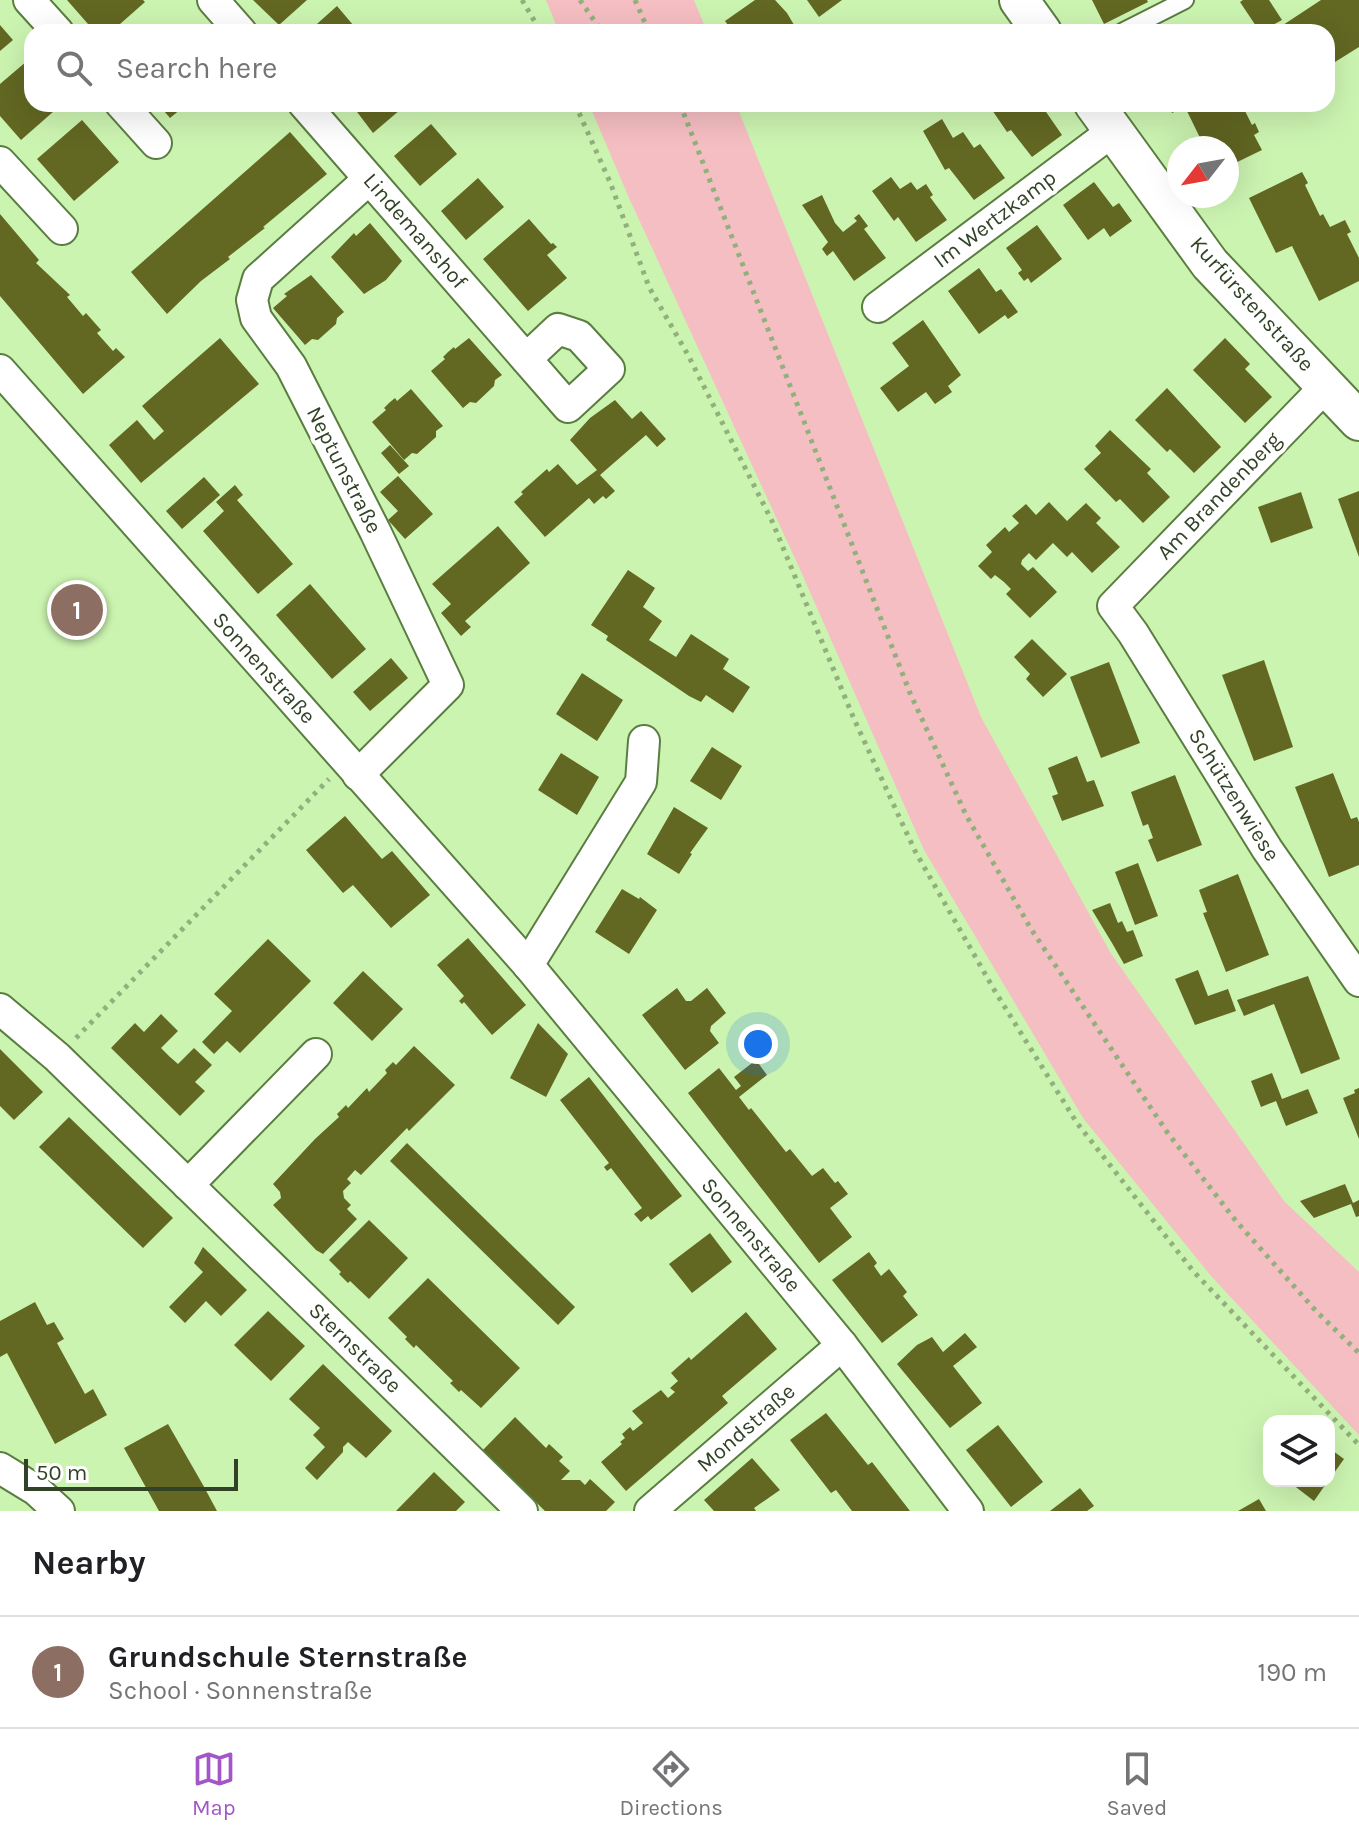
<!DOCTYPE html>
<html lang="en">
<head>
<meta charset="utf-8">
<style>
	:root { --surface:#fff; --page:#f6f6f6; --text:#202124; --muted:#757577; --line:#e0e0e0; --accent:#a256c8 }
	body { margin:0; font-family:Karla,sans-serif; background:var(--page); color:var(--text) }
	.controls { position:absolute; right:24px; bottom:24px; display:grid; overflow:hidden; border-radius:16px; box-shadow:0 8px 32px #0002 }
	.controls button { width:72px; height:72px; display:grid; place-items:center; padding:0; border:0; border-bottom:2px solid var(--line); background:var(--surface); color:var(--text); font:40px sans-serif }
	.compass { position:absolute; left:1167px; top:136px; width:72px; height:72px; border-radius:50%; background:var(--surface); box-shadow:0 8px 32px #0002; rotate:239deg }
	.scale { position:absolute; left:24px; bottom:20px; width:214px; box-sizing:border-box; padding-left:8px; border:4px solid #324227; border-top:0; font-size:22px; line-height:28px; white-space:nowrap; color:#324227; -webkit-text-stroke:6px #fff; paint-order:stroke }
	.you { position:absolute; left:758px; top:1044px; width:28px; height:28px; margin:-20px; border:6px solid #fff; border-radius:50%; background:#1a73e8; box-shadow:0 0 0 12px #1a73e833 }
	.badge { display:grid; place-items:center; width:52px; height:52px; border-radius:50%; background:var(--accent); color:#fff; font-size:26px; font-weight:700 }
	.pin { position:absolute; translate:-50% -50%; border:4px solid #fff; box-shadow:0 2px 8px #0006 }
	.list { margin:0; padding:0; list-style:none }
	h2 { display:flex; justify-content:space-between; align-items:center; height:104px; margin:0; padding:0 32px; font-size:34px }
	h2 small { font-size:26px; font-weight:400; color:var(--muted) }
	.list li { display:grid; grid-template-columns:52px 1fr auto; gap:24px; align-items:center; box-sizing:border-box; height:112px; padding:0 32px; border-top:2px solid var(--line) }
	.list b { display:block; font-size:30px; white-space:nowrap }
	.list p { margin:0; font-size:26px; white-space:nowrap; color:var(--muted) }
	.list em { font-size:26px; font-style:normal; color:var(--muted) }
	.icon { flex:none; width:44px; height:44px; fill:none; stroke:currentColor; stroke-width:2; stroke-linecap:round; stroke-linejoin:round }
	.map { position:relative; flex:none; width:1359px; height:1511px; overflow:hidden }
	.search { position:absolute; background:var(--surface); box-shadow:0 8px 32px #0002; left:24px; right:24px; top:24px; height:88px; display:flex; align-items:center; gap:20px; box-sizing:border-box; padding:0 28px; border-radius:24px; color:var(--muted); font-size:30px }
	.sheet { height:216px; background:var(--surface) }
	nav { display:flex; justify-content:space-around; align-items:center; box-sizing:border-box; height:112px; border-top:2px solid var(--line); background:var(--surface); font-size:22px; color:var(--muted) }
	nav a { display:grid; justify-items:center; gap:4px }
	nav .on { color:var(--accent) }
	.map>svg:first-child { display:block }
	.green { fill:#f5bec2 }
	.building { fill:#626722 }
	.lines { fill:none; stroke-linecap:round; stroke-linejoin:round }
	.service-casing { stroke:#5a7d40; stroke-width:20 }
	.minor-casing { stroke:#5a7d40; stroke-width:34 }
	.tertiary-casing { stroke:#5a7d40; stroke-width:42 }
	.path { stroke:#91b07c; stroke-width:5; stroke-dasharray:4 6; stroke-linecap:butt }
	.service { stroke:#fff; stroke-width:16 }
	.minor { stroke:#fff; stroke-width:30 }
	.tertiary { stroke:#fff; stroke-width:38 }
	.labels { text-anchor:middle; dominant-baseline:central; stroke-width:8; stroke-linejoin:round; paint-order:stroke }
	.street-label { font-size:22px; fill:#324227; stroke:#fff }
</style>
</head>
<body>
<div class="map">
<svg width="1359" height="1511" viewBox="0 0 1359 1511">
	<rect width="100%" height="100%" fill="#ccf4b1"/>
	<g class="green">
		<path d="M546 0H694L707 32H559Z"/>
		<path d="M589 104H736L981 717 1110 952 1284 1201 1359 1272V1435L1211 1276 1083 1118 924 850 798 565 629 198Z"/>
	</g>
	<g class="building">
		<path d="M67 0H143L145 2 111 32H95Z"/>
		<path d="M253 0H307L279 25Z"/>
		<path d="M755 0H775L787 13 797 30 733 32 725 21Z"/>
		<path d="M807 0H842L819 17Z"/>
		<path d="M1092 0H1147L1148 2 1104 24Z"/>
		<path d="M1243 0H1269L1282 20 1260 32 1240 2Z"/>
		<path d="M1321 0H1359V47L1327 67V32H1283L1280 27Z"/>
		<path d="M337 6 359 32H308Z"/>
		<path d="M0 25 13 40 0 51Z"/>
		<path d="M27 61 32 66V104H62L21 140 0 116V84Z"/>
		<path d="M158 104H187L170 118Z"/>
		<path d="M351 104H407L373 133Z"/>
		<path d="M988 104H1051L1044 109 1062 135 1032 157 1011 130 1007 132Z"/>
		<path d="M1168 104H1246L1248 108 1244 109 1252 125 1255 123 1259 132 1254 135 1262 150 1227 167V148H1205L1185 107 1172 113Z"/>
		<path d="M942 119 953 138 963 132 974 148 980 144 1005 178 974 200 949 168 945 170 923 131Z"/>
		<path d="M82 120 119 162 74 201 37 159Z"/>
		<path d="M431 124 457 154 420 186 394 156Z"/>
		<path d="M290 132 327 174 263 227 265 228 228 257 230 259 201 281 167 314 131 272Z"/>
		<path d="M1302 172 1308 183 1305 185 1320 216 1323 214 1330 227 1345 220 1351 232 1347 234 1359 258V281L1319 301 1292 246 1276 253 1249 198Z"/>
		<path d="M891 177 900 189 911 182 917 190 926 184 933 195 930 197 947 220 916 242 898 217 894 221 872 191Z"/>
		<path d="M478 178 504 207 466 240 441 211Z"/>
		<path d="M1094 182 1113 207 1119 203 1132 221 1110 237 1104 228 1088 240 1063 205Z"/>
		<path d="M822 195 835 223 843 232 857 221 854 218 859 214 868 226 864 229 886 258 854 281 833 251 827 256 822 249 828 242 802 205Z"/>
		<path d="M0 214 39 260 36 263 70 295 67 297 83 316 86 313 101 330 97 333 113 351 116 348 125 357 83 394 0 296Z"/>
		<path d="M529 219 551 244 553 243 557 247 547 255 567 278 528 311 483 259Z"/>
		<path d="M370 223 402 261 386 280 364 294 331 257 354 233 356 236Z"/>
		<path d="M1037 225 1062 259 1031 283 1028 278 1024 281 1018 273 1022 270 1006 248Z"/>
		<path d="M979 268 996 292 1001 289 1018 312 1008 319 1005 315 979 334 948 291Z"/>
		<path d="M311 275 344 312 337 318 336 324 318 340 312 339 305 345 273 308 287 296 284 294Z"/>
		<path d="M923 320 961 375 948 386 952 392 935 404 926 392 898 412 880 388 909 366 892 343Z"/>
		<path d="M220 338 259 384 141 483 109 445 137 420 154 440 164 431 142 406Z"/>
		<path d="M469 338 502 375 495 380 494 386 476 403 470 402 463 408 431 371 445 359 443 357 448 352 454 347 455 349Z"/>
		<path d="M1225 338 1250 364 1245 369 1272 397 1245 423 1193 370Z"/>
		<path d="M1167 388 1221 447 1194 473 1170 449 1167 452 1135 420Z"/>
		<path d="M411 389 443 426 436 431V437L417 454 412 453 404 460 372 422 386 410 384 408 389 403 395 398 397 401Z"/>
		<path d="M615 400 632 419 641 411 666 439 657 447 646 435 600 475 615 491 606 499 603 496 594 504 589 498 545 537 514 502 523 494 521 492 547 469 549 472 558 464 577 485 597 470 570 440 590 418Z"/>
		<path d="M1110 430 1151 469 1147 473 1170 497 1143 523 1120 499 1116 502 1084 469 1101 453 1095 446Z"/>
		<path d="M390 445 409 466 399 474 381 453Z"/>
		<path d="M398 476 433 514 405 539 388 520 398 511 380 492Z"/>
		<path d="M204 477 220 495 182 529 166 511Z"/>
		<path d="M235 485 243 495 237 500 293 564 258 594 203 531 224 511 216 502Z"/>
		<path d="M1359 491V557L1338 499Z"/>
		<path d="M1301 492 1313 528 1271 543 1258 507Z"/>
		<path d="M1049 502 1067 521 1086 503 1101 518 1096 523 1120 547 1092 573 1072 552 1067 557 1053 543 1036 560 1029 553 1022 560 1021 564 1028 571 1033 567 1057 592 1030 618 1006 594 1011 589 1004 582 995 575 991 579 978 566 992 552 986 545 1005 527 1009 532 1019 523 1012 516 1026 504 1036 515Z"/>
		<path d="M498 526 530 563 465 621 471 627 461 636 441 613 451 604 432 584Z"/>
		<path d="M628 570 655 588 643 607 662 621 649 640 676 657 691 634 729 659 723 669 750 687 733 713 706 695 701 702 689 696 606 640 608 636 591 625Z"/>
		<path d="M310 584 366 649 332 679 276 615Z"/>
		<path d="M1032 639 1067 674 1043 697 1026 679 1030 674 1014 657Z"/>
		<path d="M391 658 408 678 370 711 353 692Z"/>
		<path d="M1264 660 1293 747 1254 761 1222 675Z"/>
		<path d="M1109 662 1140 743 1101 758 1070 677Z"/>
		<path d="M582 673 623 700 597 741 556 714Z"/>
		<path d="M712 747 742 766 721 800 690 781Z"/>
		<path d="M561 753 599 777 577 815 538 790Z"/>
		<path d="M1077 756 1087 782 1094 780 1104 806 1062 821 1052 796 1058 794 1048 768Z"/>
		<path d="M1333 773 1351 819 1357 817 1359 822V865L1329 877 1295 787Z"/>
		<path d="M1175 775 1202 845 1157 862 1148 840 1153 838 1148 824 1143 826 1131 792Z"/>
		<path d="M674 807 708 828 690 853 692 854 679 874 647 854Z"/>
		<path d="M345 816 382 859 392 851 430 895 391 928 353 885 343 893 306 850Z"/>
		<path d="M1138 863 1158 916 1135 925 1115 872Z"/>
		<path d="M1238 874 1269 955 1226 972 1203 913 1207 912 1199 890Z"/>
		<path d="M622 889 639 899 640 897 657 910 629 954 595 932Z"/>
		<path d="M1110 903 1118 923 1122 921 1127 932 1133 930 1143 956 1124 964 1112 943 1092 910Z"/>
		<path d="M468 938 526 1005 492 1035 464 1002 462 1004 459 1001 464 996 437 965Z"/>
		<path d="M268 939 311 981 240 1053 227 1041 214 1054 202 1042 232 1011 214 994Z"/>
		<path d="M1198 970 1208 996 1228 989 1236 1011 1195 1025 1175 979Z"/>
		<path d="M363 971 403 1009 372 1041 333 1003Z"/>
		<path d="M1308 976 1340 1059 1301 1074 1274 1004 1244 1016 1237 1000Z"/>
		<path d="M677 988 686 1001H691L707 988 726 1013 711 1026 710 1031 719 1043 685 1070 642 1015Z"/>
		<path d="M161 1014 178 1031 161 1048 170 1057 178 1064 194 1048 212 1065 195 1082 205 1091 180 1116 111 1048 135 1023 144 1032Z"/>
		<path d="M538 1023 568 1054 546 1097 510 1078Z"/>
		<path d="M414 1046 455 1085 409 1131 407 1128 361 1175 355 1170 347 1179 351 1183 343 1191 344 1198 351 1205 347 1209 357 1219 323 1254 316 1250 273 1205 281 1198 280 1192 273 1184 315 1139 339 1117 337 1114 346 1105 348 1108 367 1088 369 1092 387 1073 385 1070 393 1062 396 1065Z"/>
		<path d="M0 1049 43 1092 14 1120 0 1106Z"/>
		<path d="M756 1060 767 1075 739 1097 749 1110 751 1108 786 1152 790 1149 812 1176 823 1168 835 1183 838 1181 848 1194 830 1208 852 1237 819 1263 688 1093 719 1068 736 1090 741 1086 734 1077Z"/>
		<path d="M1272 1073 1282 1099 1308 1089 1318 1113 1286 1126 1276 1101 1261 1107 1251 1081Z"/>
		<path d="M589 1077 682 1196 651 1220 648 1216 641 1222 634 1214 642 1208 611 1168 607 1171 604 1167 609 1163 560 1100Z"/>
		<path d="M1359 1088V1139L1343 1098 1355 1093 1354 1090Z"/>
		<path d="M69 1117 173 1218 143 1248 39 1147Z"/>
		<path d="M407 1143 575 1307 558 1325 390 1161Z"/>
		<path d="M1345 1184 1353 1203 1359 1200V1216L1356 1217 1351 1204 1314 1218 1300 1201Z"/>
		<path d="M369 1220 408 1258 369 1299 350 1281 348 1283 339 1274 341 1272 329 1260Z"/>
		<path d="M710 1233 732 1262 692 1293 669 1264Z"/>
		<path d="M203 1247 247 1290 221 1316 206 1301 185 1323 169 1307 203 1272 194 1263Z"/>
		<path d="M869 1252 877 1263 874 1266 881 1276 889 1269 907 1292 903 1296 918 1315 882 1343 832 1280Z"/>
		<path d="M428 1278 520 1368 481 1408 461 1390 459 1392 450 1383 453 1381 416 1345 414 1348 405 1339 407 1337 388 1318Z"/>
		<path d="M35 1302 47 1325 54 1322 64 1339 57 1343 85 1394 93 1389 107 1415 55 1444 7 1353 0 1357V1321Z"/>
		<path d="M268 1311 305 1346 271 1381 234 1345Z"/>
		<path d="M746 1312 777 1349 722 1396 728 1403 626 1491 601 1462 622 1444 620 1442 625 1438 622 1434 630 1427 633 1431 643 1423 632 1411 661 1390 668 1398 675 1392 670 1388 678 1381 671 1373 689 1357 691 1360Z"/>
		<path d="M965 1333 977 1347 953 1366 982 1403 950 1428 897 1364 917 1345 932 1337 943 1352Z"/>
		<path d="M323 1364 392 1431 366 1458 348 1442 343 1447V1452L317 1480 305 1468 325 1447 313 1435 320 1428 289 1399Z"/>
		<path d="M826 1413 868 1465 872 1462 910 1511H852L836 1490 831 1493 790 1440Z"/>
		<path d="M515 1417 546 1448 549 1444 563 1457 559 1461 570 1471 561 1480H580L585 1485 590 1479 615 1502 606 1511H545L483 1450Z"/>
		<path d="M168 1424 203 1485 217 1511H159L124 1448Z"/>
		<path d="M998 1425 1043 1482 1011 1507 966 1450Z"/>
		<path d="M1329 1448 1344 1459 1329 1480Z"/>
		<path d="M752 1458 780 1490 754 1508 756 1511H714L704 1500Z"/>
		<path d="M434 1472 465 1502 456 1511H396Z"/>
		<path d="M1288 1481H1328L1314 1501Z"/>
		<path d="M1080 1488 1094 1506 1087 1511H1050Z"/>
		<path d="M1259 1499 1266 1511H1238Z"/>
	</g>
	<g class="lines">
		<defs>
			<path id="service" d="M1122 32 1185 0"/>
			<g id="minor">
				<path d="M29 0 58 32"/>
				<path d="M213 0 241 32"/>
				<path d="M121 104 156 143"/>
				<path d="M304 104 568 407 609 369 579 336 558 329 526 359"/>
				<path d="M0 162 62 229"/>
				<path d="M878 307 1113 131"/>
				<path d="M0 370 528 965 842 1345 968 1511"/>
				<path d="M1326 386 1113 606 1133 633 1267 849 1359 981"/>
				<path d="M358 775 448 685 375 531 291 366 256 318 252 300 258 279 369 179"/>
				<path d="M528 965 641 782 644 741"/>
				<path d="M0 1009 57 1057 522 1511"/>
				<path d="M188 1185 316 1054"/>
				<path d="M0 1468 36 1490 59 1511"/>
				<path d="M650 1511 842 1345"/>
			</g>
			<g id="tertiary">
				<path d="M1019 0 1042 32"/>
				<path d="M1094 104 1210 264 1359 421"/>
			</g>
		</defs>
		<use href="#service" class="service-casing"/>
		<use href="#minor" class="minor-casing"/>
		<use href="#tertiary" class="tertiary-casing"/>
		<g class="path">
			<path d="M522 0 541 32"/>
			<path d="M580 0 602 32"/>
			<path d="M635 0 649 32"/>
			<path d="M575 104 610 182 649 287 688 355 772 521 854 719 915 851 996 993 1077 1123 1193 1271 1359 1445"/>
			<path d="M680 104 910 693 966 815 1031 929 1167 1132 1236 1221 1316 1311 1359 1353"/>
			<path d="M76 1038 329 779"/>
		</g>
		<use href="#service" class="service"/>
		<use href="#minor" class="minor"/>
		<use href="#tertiary" class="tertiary"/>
	</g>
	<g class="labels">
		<g class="street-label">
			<text transform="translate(995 219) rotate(-37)">Im Wertzkamp</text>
			<text transform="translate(415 231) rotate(49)">Lindemanshof</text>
			<text transform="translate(1252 304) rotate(48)">Kurfürstenstraße</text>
			<text transform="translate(344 470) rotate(63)">Neptunstraße</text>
			<text transform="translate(1219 496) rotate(-46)">Am Brandenberg</text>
			<text transform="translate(264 668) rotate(48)">Sonnenstraße</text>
			<text transform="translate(1234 795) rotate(58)">Schützenwiese</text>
			<text transform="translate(751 1235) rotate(50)">Sonnenstraße</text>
			<text transform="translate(355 1348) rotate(44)">Sternstraße</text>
			<text transform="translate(746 1428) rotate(-41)">Mondstraße</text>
		</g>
	</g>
</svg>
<div class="controls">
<button><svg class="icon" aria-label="layers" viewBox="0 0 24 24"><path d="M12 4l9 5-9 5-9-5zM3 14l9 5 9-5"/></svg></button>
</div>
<svg class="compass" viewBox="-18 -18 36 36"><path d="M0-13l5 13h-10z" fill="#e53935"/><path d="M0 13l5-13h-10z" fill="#757577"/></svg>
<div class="scale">50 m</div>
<div class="you"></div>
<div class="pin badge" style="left:77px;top:610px;background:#8d6e63">1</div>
<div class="search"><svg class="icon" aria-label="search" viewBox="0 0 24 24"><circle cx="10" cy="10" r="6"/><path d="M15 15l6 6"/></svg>Search here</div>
</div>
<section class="sheet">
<h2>Nearby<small></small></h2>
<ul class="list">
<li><span class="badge" style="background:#8d6e63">1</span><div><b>Grundschule Sternstraße</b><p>School · Sonnenstraße</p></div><em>190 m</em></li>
</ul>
</section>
<nav>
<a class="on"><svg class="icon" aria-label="map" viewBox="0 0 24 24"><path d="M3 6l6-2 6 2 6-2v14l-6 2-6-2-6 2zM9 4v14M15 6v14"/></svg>Map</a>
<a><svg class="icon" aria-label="directions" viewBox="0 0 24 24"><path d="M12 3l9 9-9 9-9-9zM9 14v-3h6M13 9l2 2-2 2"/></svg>Directions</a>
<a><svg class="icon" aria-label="saved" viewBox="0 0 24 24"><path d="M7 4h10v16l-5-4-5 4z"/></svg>Saved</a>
</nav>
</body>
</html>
